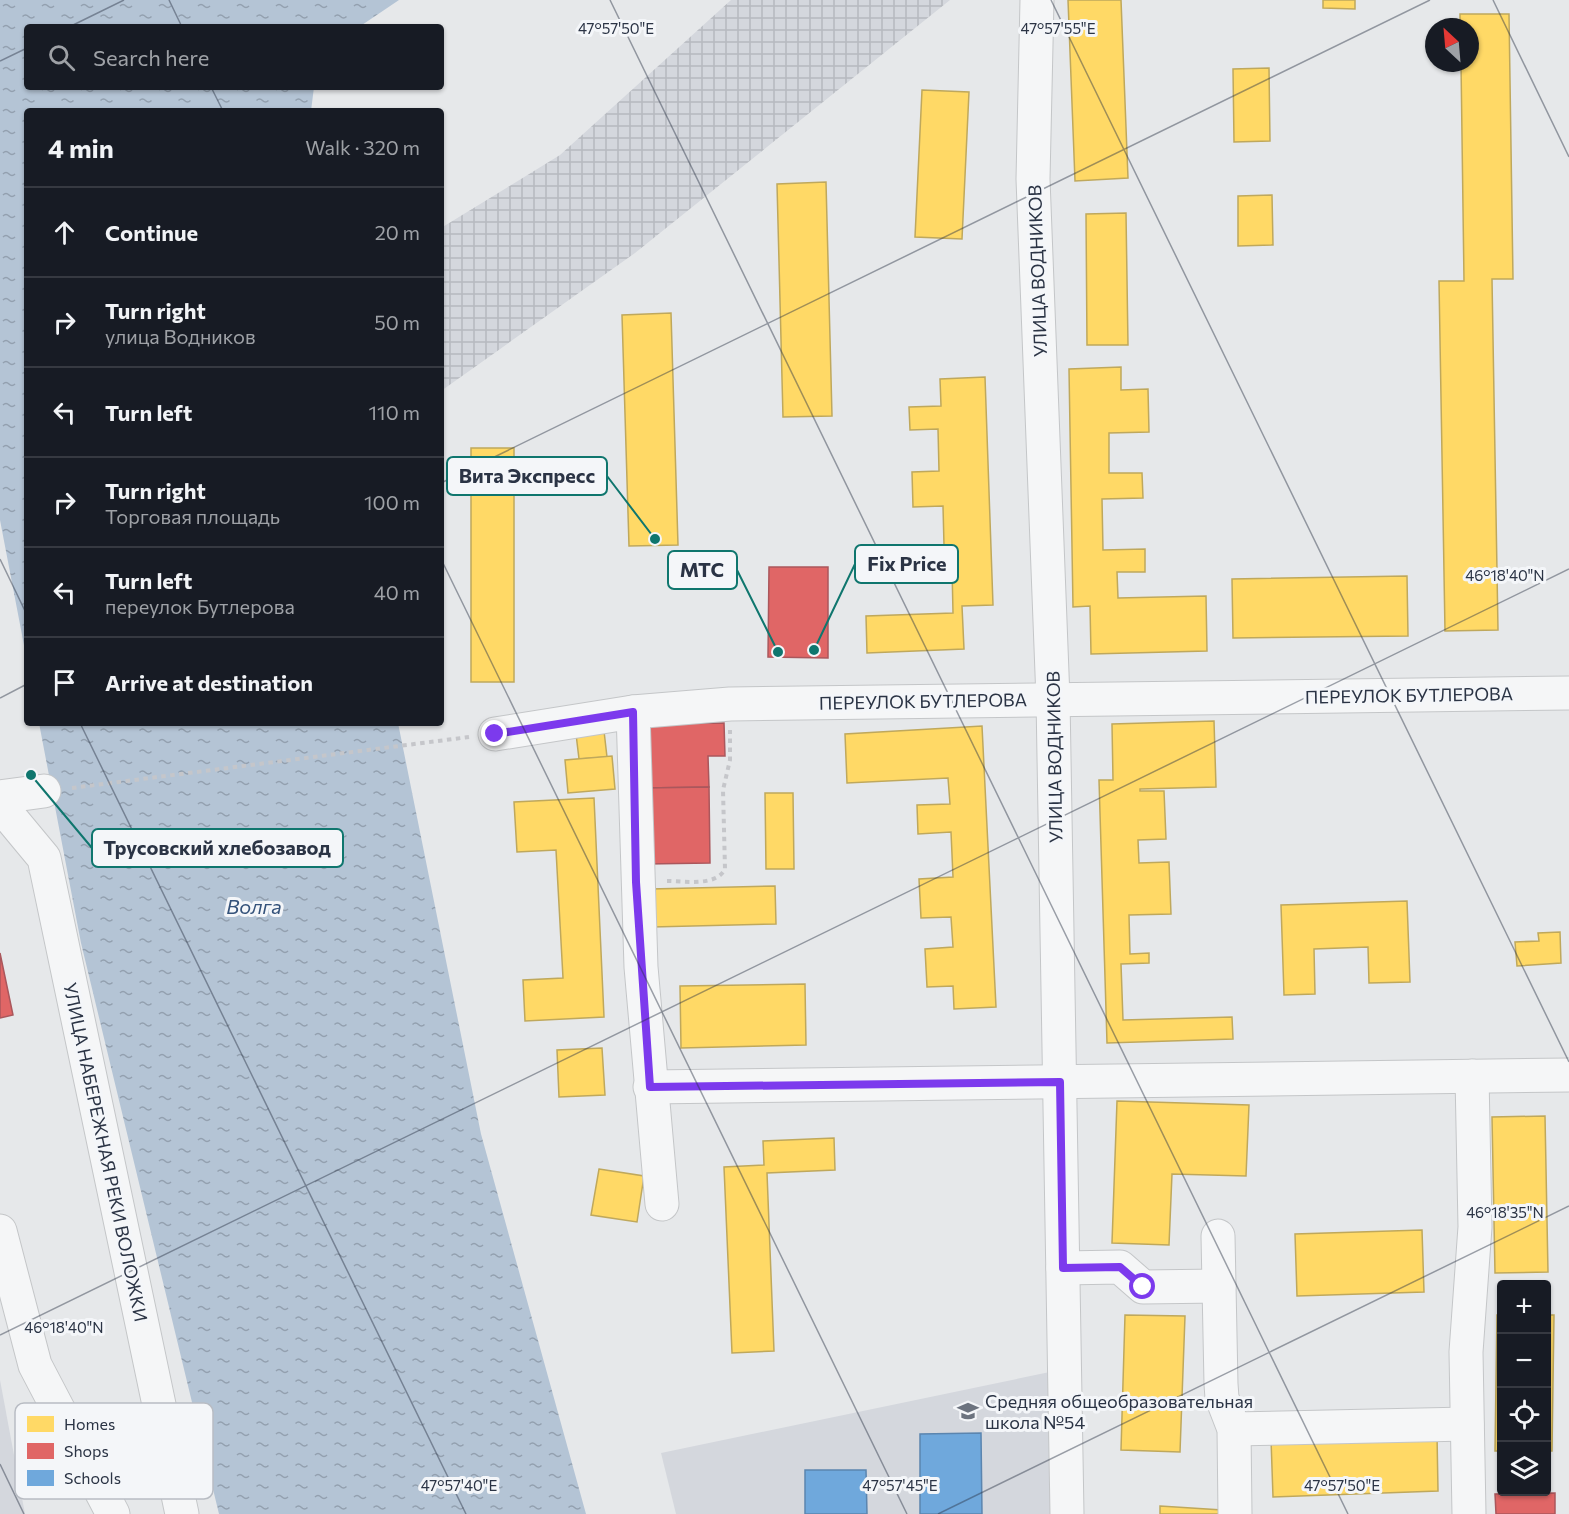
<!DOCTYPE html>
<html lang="en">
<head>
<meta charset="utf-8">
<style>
	:root { --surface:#171b24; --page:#20242c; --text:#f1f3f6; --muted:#9ea1a6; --line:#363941 }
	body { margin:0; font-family:Commissioner,sans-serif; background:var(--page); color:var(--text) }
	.controls { position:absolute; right:18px; bottom:18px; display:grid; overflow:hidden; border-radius:6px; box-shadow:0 2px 4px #0004 }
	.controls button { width:54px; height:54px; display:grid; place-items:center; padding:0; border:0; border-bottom:2px solid var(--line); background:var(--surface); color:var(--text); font:30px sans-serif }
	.compass { position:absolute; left:1425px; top:18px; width:54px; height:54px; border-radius:50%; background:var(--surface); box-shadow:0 2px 4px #0004; rotate:334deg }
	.stop { position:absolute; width:18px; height:18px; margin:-14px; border:4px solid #7c3aed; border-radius:50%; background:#fff }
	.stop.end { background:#7c3aed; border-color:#fff; box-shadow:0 2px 6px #0008 }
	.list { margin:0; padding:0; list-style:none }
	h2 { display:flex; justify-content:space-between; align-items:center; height:78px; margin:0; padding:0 24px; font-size:26px }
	h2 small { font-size:20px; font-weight:400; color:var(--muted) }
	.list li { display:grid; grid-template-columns:39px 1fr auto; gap:18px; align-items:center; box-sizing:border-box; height:90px; padding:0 24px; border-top:2px solid var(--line) }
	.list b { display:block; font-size:22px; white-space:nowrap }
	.list p { margin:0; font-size:20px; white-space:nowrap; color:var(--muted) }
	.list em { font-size:20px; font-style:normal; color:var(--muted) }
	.icon { flex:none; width:33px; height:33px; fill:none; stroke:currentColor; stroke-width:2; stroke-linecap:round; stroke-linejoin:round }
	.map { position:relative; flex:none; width:1569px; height:1514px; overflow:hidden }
	.search { position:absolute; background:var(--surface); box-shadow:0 2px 4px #0004; left:24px; top:24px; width:420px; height:66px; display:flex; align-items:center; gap:15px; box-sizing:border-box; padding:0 21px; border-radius:6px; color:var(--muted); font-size:22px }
	.panel { position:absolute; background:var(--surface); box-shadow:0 2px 4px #0004; left:24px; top:108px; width:420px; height:618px; border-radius:6px }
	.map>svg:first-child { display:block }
	.built { fill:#d4d7dd }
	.industrial { fill:url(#industrial-grid) }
	.water { fill:url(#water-ripples) }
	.homes { fill:#ffd966; stroke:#bfa85c; stroke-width:1.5 }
	.shops { fill:#e06666; stroke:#aa575c; stroke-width:1.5 }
	.schools { fill:#6fa8dc; stroke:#5b85af; stroke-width:1.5 }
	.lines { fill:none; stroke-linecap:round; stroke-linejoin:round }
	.minor-casing { stroke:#c4c6c8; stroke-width:35 }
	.path { stroke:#c5c6ca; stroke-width:4; stroke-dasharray:4.5 4.5; stroke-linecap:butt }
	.minor { stroke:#f5f6f7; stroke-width:33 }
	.route { stroke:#7c3aed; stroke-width:8 }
	.ticks { fill:none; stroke:#2b3445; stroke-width:1.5; stroke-opacity:0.45 }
	.labels { text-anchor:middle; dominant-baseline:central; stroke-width:6; stroke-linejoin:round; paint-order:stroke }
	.street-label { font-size:18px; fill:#2b3445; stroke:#f4f6f9 }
	.poi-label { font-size:18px; fill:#2b3445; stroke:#f4f6f9; text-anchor:start }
	.water-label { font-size:20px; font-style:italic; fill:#34527a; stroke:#f4f6f9 }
	.key { fill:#f4f6f9; stroke:#b8bcc3; stroke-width:1.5 }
	.key-label { font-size:16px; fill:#2b3445 }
	.ticks-label { font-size:15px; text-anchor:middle; fill:#2b3445; stroke:#f4f6f9; stroke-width:6; stroke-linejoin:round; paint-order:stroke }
	.leader { fill:none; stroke:#0f766e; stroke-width:2 }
	.callout-dot { fill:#0f766e; stroke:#f4f6f9; stroke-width:2 }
	.callout { fill:#f4f6f9; stroke:#0f766e; stroke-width:2 }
	.callout-label { font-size:20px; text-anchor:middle; font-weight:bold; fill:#2b3445 }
</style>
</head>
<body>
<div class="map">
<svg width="1569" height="1514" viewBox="0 0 1569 1514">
	<defs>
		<pattern id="industrial-grid" width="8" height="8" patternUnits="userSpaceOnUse" patternTransform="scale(1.5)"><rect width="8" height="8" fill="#d4d7dd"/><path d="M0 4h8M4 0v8" fill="none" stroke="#b6b9bf"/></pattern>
		<pattern id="water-ripples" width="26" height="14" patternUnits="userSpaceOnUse" patternTransform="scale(1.5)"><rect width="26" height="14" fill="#b4c4d5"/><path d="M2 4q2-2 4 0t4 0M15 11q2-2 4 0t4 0" fill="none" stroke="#93a0af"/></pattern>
	</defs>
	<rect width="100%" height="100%" fill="#e6e8ea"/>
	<g class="built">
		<path d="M1069 1368 1073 1514H676L661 1453Z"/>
		<path d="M0 1380 25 1514H0Z"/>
	</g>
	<path class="industrial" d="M731 0H950L635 253 441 391V228L560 155Z"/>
	<g class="water">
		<path d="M0 0H399L359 27H27V87H314L311 111H27V661L0 520Z"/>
		<path d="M39 723H398L481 1134 586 1514H219L81 943Z"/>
	</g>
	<g class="homes">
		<path d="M1068 0H1121L1128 178 1075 181Z"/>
		<path d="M1323 0H1355V9L1323 8Z"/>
		<path d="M1460 14H1509L1513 279H1492L1498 630 1445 631 1439 281H1464L1461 63H1470V27H1460Z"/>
		<path d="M1269 68 1270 141 1234 142 1233 69Z"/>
		<path d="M922 90 969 92 962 239 915 237Z"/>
		<path d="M826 182 832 416 783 417 777 184Z"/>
		<path d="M1272 195 1273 245 1238 246V196Z"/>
		<path d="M1126 213 1128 345H1087L1086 214Z"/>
		<path d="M671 313 678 545 629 546 622 315Z"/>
		<path d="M1121 367V390L1148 389 1149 432 1109 433V473H1142L1143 498 1102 499 1103 550 1145 549V572H1117L1118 598 1206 596 1207 651 1091 654 1090 606 1073 607 1069 369Z"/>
		<path d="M985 377 993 605 962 606 964 649 867 653 866 616 953 613 952 568 922 569 921 545H944L943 506 913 507 912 472 939 471 938 429 910 430 909 407 941 406 940 379Z"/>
		<rect x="471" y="448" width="43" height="234"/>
		<path d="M1407 576 1408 636 1233 638 1232 579Z"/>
		<path d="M1214 721 1216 787 1140 789V791H1164L1166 839 1138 840 1139 863 1169 862 1171 914 1129 915 1130 954 1149 953V963L1121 964 1123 1020 1232 1017 1233 1039 1107 1043 1099 780H1113L1112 724Z"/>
		<path d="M982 726 996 1007 954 1009 953 986 927 987 925 949 953 947 951 917 921 918 919 879 953 877 951 832 918 834 917 805 950 804 948 778 847 783 845 734Z"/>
		<path d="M604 731 607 757 579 759 576 734Z"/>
		<path d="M612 756 615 789 568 793 565 760Z"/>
		<path d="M765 793H793L794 869H766Z"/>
		<path d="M594 798 604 1017 525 1021 523 980 563 978 556 850 517 852 514 802Z"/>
		<path d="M775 886 776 924 652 927 651 889Z"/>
		<path d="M1407 901 1410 982 1369 983 1368 947 1314 949 1315 994 1284 995 1281 905Z"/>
		<path d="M1560 932 1561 963 1517 966 1515 942 1539 941 1538 933Z"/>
		<path d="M805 984 806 1045 681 1048 680 986Z"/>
		<path d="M602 1048 605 1095 559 1097 557 1050Z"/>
		<path d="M1117 1101 1249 1105 1246 1176 1172 1174 1169 1245 1112 1243Z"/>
		<path d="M1545 1116 1548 1272 1495 1273 1492 1117Z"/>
		<path d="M834 1138 835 1170 767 1173 774 1351 732 1353 724 1167 764 1165 763 1141Z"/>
		<path d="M599 1169 644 1176 637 1222 591 1215Z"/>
		<path d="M1422 1230 1424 1292 1297 1296 1295 1234Z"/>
		<path d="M1125 1315 1185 1316 1180 1452 1121 1450Z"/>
		<path d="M1497 1315H1502V1451H1495Z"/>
		<path d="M1546 1315H1554L1552 1451H1546Z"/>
		<path d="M1437 1434 1438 1491 1273 1497 1271 1439Z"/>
		<path d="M1160 1506 1222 1510V1514H1160Z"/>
	</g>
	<g class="shops">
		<path d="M769 567H828V658L768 657Z"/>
		<path d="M724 723 725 756H708L709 787 644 788 643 724Z"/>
		<path d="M709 787 710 863 646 864 644 788Z"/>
		<path d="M0 953 13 1015 0 1018Z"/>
		<path d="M1555 1493V1514H1496L1495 1494Z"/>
	</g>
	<g class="schools">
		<path d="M981 1433 982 1514H920V1434Z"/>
		<path d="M805 1470H866L867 1514H805Z"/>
	</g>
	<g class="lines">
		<defs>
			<g id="minor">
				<path d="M1037 0 1033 179 1053 699 1067 1514"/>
				<path d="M633 712 641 967 662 1204"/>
				<path d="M495 734 633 712 730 704 1569 693"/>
				<path d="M0 797 44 791"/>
				<path d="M0 805 44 858 182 1514"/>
				<path d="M650 1087 1569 1075"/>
				<path d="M0 1231 35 1365 113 1514"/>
				<path d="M1218 1236 1221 1384 1222 1398 1234 1429 1235 1514"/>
				<path d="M1063 1268 1120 1267 1143 1287 1219 1286"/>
				<path d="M1234 1429 1467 1424"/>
				<path d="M1469 1514 1466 1352 1475 1227 1472 1076"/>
			</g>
		</defs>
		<use href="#minor" class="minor-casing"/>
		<g class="path">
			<path d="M72 788 469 737"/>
			<path d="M667 881C684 881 716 887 725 869L723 790 730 760V730"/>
		</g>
		<use href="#minor" class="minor"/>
	</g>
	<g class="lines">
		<path class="route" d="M495 734 633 712 636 882 650 1087 1060 1082 1063 1268 1120 1267 1143 1287"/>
	</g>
	<path class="ticks" d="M169 0 182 27M610 0 1348 1514M1051 0 1569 1062M1493 0 1569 157M69 27 124 0M0 61 27 48M211 87 223 111M441 483 1430 0M0 559 27 615M441 559 907 1514M0 698 27 684M80 723 466 1514M0 1335 1569 569M0 1464 24 1514M938 1514 1569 1206"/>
	<defs>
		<symbol id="school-bare" viewBox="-9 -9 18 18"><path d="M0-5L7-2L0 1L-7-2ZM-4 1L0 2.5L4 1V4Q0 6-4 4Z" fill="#6c737f" stroke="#f4f6f9" stroke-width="2.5" paint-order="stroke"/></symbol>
	</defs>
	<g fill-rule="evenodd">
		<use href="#school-bare" x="953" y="1396" width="30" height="30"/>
	</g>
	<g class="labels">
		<g class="street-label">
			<text transform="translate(1037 271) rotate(-92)">УЛИЦА ВОДНИКОВ</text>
			<text transform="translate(1409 695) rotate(-1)">ПЕРЕУЛОК БУТЛЕРОВА</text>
			<text transform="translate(923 701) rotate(-1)">ПЕРЕУЛОК БУТЛЕРОВА</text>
			<text transform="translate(1054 757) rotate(-91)">УЛИЦА ВОДНИКОВ</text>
			<text transform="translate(106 1152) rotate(78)">УЛИЦА НАБЕРЕЖНАЯ РЕКИ ВОЛОЖКИ</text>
		</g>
		<g class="poi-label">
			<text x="985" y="1401">Средняя общеобразовательная<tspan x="985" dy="21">школа №54</tspan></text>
		</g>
		<g class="water-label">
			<text x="254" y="906">Волга</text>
		</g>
	</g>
	<rect x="15" y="1403" width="198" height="96" rx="9" class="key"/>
	<rect x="27" y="1416" width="27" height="16" fill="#ffd966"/>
	<rect x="27" y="1443" width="27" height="16" fill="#e06666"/>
	<rect x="27" y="1470" width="27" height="16" fill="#6fa8dc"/>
	<g class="key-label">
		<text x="64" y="1430">Homes</text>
		<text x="64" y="1457">Shops</text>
		<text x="64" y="1484">Schools</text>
	</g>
	<g class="ticks-label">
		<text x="616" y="34">47°57'50"E</text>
		<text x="1058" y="34">47°57'55"E</text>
		<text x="1505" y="581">46°18'40"N</text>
		<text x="1505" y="1218">46°18'35"N</text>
		<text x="64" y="1333">46°18'40"N</text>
		<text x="459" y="1491">47°57'40"E</text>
		<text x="900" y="1491">47°57'45"E</text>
		<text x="1342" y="1491">47°57'50"E</text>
	</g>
	<path class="leader" d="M655 539L607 476M814 650L855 564M778 652L737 570M31 775L92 848"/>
	<g class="callout-dot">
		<circle cx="655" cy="539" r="6"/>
		<circle cx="814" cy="650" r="6"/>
		<circle cx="778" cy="652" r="6"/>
		<circle cx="31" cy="775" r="6"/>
	</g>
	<g class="callout">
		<rect x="447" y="457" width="160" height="38" rx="6"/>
		<rect x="855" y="545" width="103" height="38" rx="6"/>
		<rect x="668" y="551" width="69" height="38" rx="6"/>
		<rect x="92" y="829" width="251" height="38" rx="6"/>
	</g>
	<g class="callout-label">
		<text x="527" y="483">Вита Экспресс</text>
		<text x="907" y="571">Fix Price</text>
		<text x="702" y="577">МТС</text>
		<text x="217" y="855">Трусовский хлебозавод</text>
	</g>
</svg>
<div class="controls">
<button>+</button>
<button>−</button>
<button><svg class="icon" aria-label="locate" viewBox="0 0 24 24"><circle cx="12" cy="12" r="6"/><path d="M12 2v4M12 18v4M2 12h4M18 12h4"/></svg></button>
<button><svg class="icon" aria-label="layers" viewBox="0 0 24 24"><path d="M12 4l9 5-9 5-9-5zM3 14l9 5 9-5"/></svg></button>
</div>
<svg class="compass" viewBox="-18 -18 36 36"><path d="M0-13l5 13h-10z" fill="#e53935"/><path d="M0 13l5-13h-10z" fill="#9ea1a6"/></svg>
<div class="stop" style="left:1143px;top:1287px"></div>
<div class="stop end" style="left:495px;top:734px"></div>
<div class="search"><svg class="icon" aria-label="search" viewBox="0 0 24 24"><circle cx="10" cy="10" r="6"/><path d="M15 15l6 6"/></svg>Search here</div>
<section class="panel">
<h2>4 min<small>Walk · 320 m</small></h2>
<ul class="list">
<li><svg class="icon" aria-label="ahead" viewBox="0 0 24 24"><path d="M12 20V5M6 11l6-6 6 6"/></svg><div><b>Continue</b></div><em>20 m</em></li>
<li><svg class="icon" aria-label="right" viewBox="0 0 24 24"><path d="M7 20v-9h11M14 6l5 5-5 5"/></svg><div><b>Turn right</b><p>улица Водников</p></div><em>50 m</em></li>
<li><svg class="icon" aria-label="left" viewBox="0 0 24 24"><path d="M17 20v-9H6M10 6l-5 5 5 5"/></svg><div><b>Turn left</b></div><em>110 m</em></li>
<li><svg class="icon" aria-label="right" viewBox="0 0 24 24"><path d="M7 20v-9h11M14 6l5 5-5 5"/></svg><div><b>Turn right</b><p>Торговая площадь</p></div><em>100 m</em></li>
<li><svg class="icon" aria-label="left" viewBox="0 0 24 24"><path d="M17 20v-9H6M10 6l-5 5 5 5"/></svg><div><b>Turn left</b><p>переулок Бутлерова</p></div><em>40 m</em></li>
<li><svg class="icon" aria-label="arrive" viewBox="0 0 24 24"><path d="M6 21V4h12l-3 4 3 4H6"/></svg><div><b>Arrive at destination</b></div></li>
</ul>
</section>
</div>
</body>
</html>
